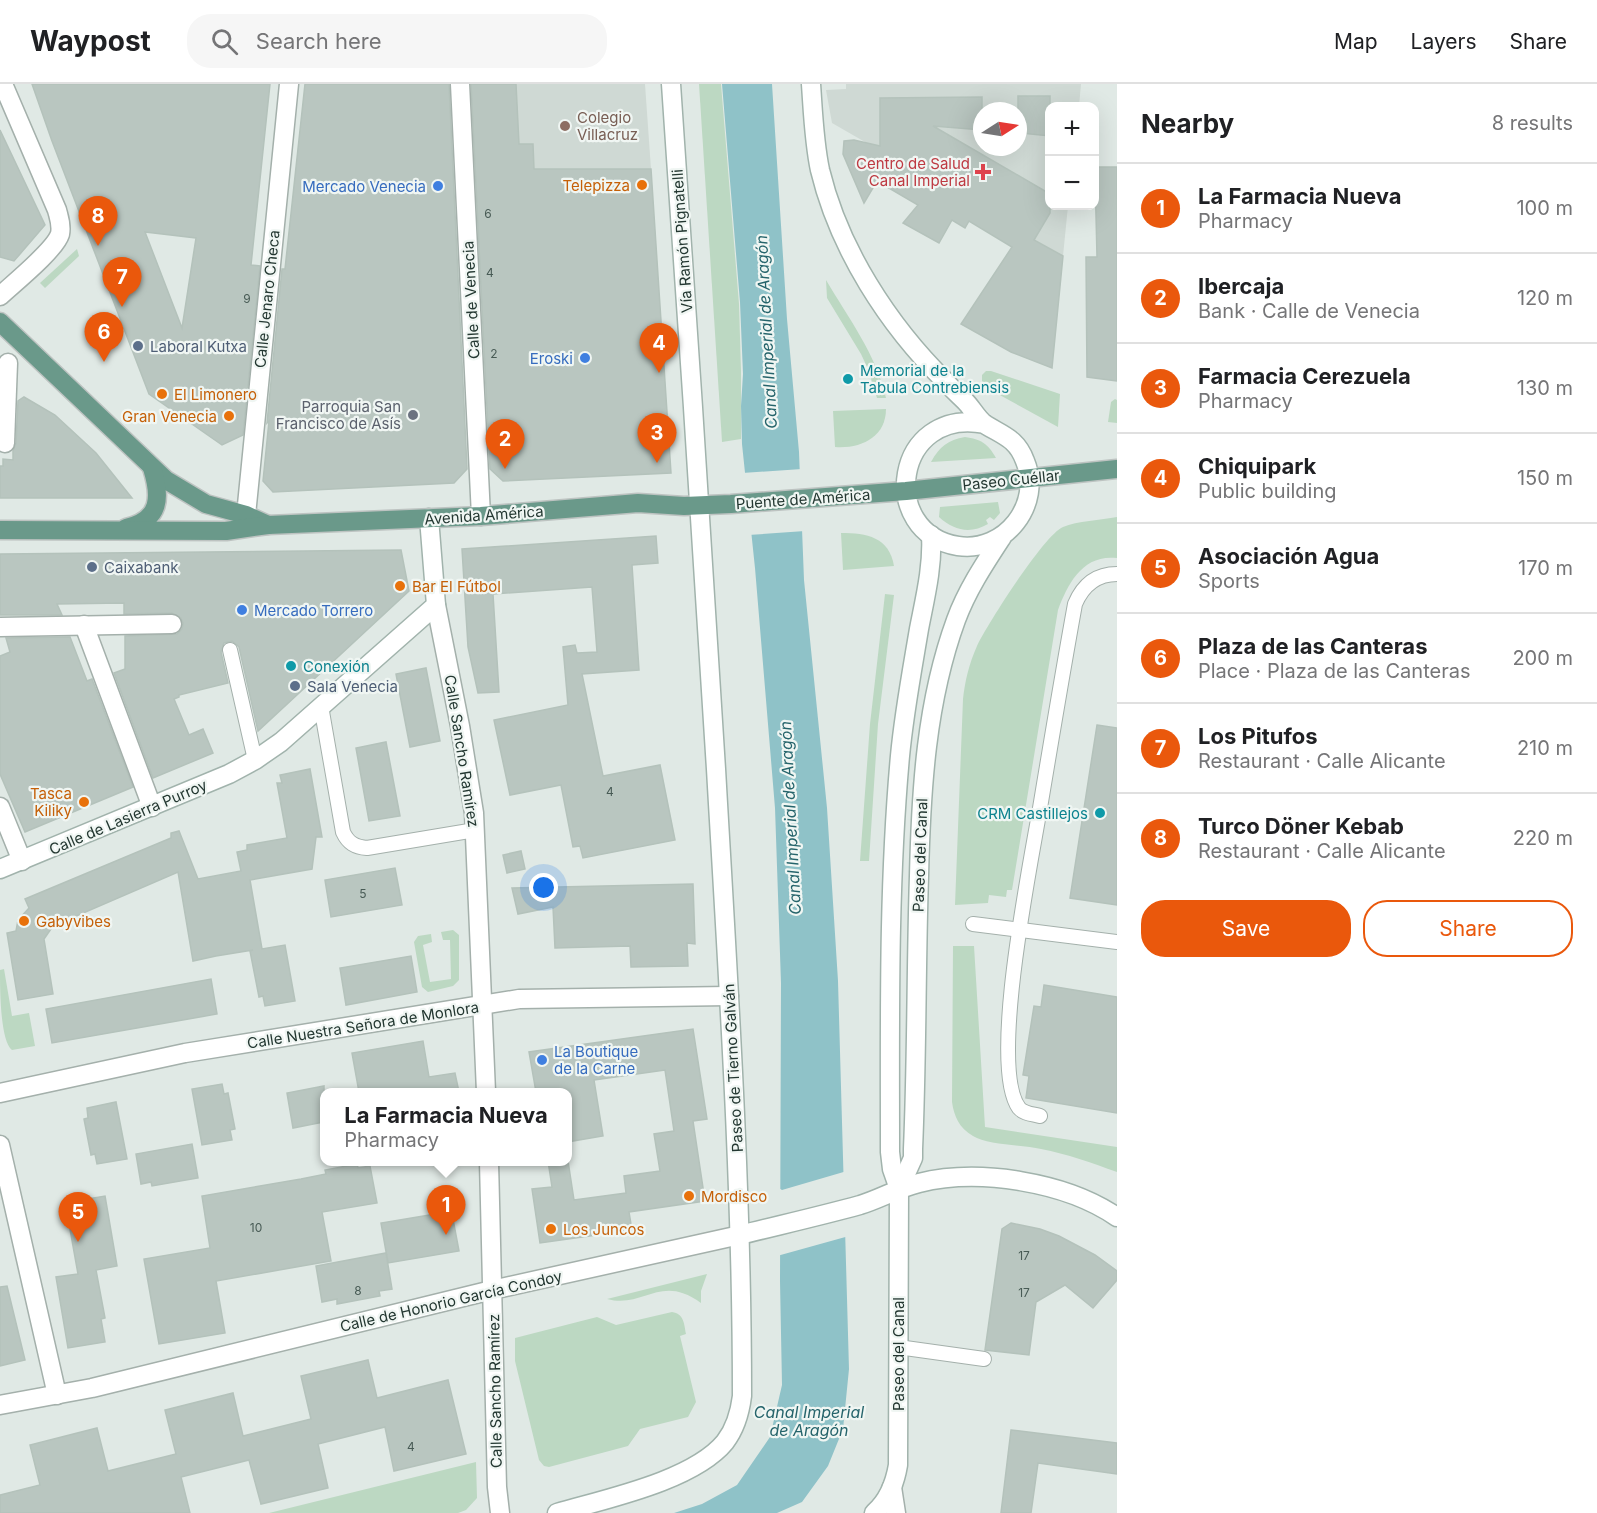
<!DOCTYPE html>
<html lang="en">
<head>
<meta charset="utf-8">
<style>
	:root { --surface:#fff; --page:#f6f6f6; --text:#202124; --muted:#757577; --line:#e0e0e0; --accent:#ea580c }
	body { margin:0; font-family:Inter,sans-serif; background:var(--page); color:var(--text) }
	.controls { position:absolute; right:18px; top:18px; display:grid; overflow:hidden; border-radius:12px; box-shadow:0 6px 24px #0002 }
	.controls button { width:54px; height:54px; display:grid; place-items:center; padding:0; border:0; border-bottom:2px solid var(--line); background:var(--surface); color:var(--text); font:30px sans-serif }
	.compass { position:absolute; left:973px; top:18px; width:54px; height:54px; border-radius:50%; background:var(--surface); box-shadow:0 6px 24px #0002; rotate:78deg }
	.you { position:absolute; left:544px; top:804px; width:21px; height:21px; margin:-15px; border:4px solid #fff; border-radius:50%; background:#1a73e8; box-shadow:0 0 0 9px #1a73e833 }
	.badge { display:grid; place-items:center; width:39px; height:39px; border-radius:50%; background:var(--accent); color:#fff; font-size:20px; font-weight:700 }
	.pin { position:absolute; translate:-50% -50px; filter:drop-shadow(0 2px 3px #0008) }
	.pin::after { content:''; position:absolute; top:32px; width:21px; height:18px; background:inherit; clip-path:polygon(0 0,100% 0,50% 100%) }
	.popup { position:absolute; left:320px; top:1004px; width:252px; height:78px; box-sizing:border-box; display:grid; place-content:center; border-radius:12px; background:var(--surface); filter:drop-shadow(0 2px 4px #0005); font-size:20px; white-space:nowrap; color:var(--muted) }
	.popup b { font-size:22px; color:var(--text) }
	.popup::after { content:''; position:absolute; left:50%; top:100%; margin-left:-12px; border:12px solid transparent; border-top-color:var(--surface) }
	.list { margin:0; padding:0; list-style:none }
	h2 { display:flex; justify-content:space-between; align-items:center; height:78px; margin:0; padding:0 24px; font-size:26px }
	h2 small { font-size:20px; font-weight:400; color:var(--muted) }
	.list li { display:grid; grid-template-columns:39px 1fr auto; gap:18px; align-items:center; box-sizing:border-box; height:90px; padding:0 24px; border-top:2px solid var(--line) }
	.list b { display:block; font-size:22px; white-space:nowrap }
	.list p { margin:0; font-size:20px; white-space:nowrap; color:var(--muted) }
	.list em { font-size:20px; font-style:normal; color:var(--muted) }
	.actions { display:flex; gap:12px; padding:18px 24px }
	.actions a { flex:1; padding:14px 0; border:2px solid var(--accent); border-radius:24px; text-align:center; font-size:21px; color:var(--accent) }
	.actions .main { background:var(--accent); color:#fff }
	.icon { flex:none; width:33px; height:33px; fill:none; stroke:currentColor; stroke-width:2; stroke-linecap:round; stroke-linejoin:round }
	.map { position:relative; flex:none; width:1117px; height:1429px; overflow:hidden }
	header { display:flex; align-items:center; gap:36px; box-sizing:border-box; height:84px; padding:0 30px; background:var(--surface); border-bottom:2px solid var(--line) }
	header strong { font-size:28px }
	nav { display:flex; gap:33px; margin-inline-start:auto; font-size:21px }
	.search { width:420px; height:54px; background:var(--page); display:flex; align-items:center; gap:15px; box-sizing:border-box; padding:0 21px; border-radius:24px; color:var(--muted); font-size:22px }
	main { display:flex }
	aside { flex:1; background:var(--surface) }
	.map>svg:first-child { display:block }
	.built { fill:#cfd9d4; fill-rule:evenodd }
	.green { fill:#bcd8c2 }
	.water { fill:#8fc2c8 }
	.pier { fill:#e0e9e5 }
	.building { fill:#b9c6c0; stroke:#b4c2bb; stroke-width:1.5; fill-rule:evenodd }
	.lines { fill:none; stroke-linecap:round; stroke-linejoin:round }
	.lane-casing { stroke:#a4b0ab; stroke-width:16 }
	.street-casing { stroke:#a4b0ab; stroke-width:21 }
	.secondary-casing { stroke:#a1b3ac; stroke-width:21 }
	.primary-casing { stroke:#bdc3c1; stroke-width:21 }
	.lane { stroke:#fff; stroke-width:14 }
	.street { stroke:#fff; stroke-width:18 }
	.secondary { stroke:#fff; stroke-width:18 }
	.primary { stroke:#6a998a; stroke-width:18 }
	.education-dot { fill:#8d6e63; stroke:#f0f6f3; stroke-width:2 }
	.health-dot { fill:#e0444e; stroke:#f0f6f3; stroke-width:2 }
	.food-dot { fill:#e8710a; stroke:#f0f6f3; stroke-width:2 }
	.shop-dot { fill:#3f7fe0; stroke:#f0f6f3; stroke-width:2 }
	.service-dot { fill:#5c6f8a; stroke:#f0f6f3; stroke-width:2 }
	.culture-dot { fill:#0f9aa8; stroke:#f0f6f3; stroke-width:2 }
	.worship-dot { fill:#6b7280; stroke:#f0f6f3; stroke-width:2 }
	.labels { text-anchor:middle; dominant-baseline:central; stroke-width:4.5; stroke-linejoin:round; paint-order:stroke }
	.number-label { font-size:12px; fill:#485b55 }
	.education-label { font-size:15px; fill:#785e54; stroke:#f0f6f3; text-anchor:start }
	.health-label { font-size:15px; fill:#be3a42; stroke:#f0f6f3; text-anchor:end }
	.food-label { font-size:15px; fill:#c56008; stroke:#f0f6f3; text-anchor:start }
	.shop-label { font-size:15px; fill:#366cbe; stroke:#f0f6f3; text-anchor:end }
	.street-label { font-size:15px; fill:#233731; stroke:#f0f6f3 }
	.service-label { font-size:15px; fill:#4e5e75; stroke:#f0f6f3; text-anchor:start }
	.culture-label { font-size:15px; fill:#0d838f; stroke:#f0f6f3; text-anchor:start }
	.worship-label { font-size:15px; fill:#5b616d; stroke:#f0f6f3; text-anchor:end }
	.water-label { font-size:16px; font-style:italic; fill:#25646b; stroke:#f0f6f3 }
</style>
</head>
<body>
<header>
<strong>Waypost</strong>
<div class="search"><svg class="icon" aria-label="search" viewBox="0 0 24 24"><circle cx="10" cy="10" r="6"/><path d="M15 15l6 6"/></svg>Search here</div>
<nav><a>Map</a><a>Layers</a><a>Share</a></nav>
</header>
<main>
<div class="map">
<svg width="1117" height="1429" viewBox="0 0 1117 1429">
	<rect width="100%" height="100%" fill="#e0e9e5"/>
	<g class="built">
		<path d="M480 0H645L651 85H483Z"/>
		<path d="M846 0H1081L1079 22H1050V122H1068L1063 172 832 39 826 6 846 5ZM982 27H1018V63H982Z"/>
	</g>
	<g class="green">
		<path d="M699 0H721L739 220 741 287V355L722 358Z"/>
		<path d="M77 165 79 172 45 204 40 199Z"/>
		<path d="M826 196C849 235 876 270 886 314H877L868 285 861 270 827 214Z"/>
		<path d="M986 287H991L1060 310 1058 343 987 304 982 297V291Z"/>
		<path d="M1115 315 1117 316V339L1108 338 1111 318Z"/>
		<path d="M886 325C886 353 861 365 835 363L833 327Z"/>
		<path d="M965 353C981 355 988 360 996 374L931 378C939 363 948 356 965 353Z"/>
		<path d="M998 418 1000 429 994 436 990 433 986 436 988 440C971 450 954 447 939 433L940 423Z"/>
		<path d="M1117 433V474C1083 470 1068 499 1058 526L1012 806H1007L1006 813 989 811 988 819 955 821 963 615C965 597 969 580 977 562 987 541 1044 451 1063 443 1077 437 1101 436 1117 433Z"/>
		<path d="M841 449C867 449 889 453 894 482L843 486Z"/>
		<path d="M885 510 894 511 878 640 869 777H860L870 640Z"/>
		<path d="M453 846 459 851V896L453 902 428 908 422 903 414 858 418 852 431 850 432 858 423 861 430 898 451 895 450 856H443L441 848Z"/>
		<path d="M953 862H974L985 1043 1117 1063V1088C1092 1079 1067 1070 1041 1065 1023 1061 987 1061 973 1052 959 1044 954 1032 952 1018Z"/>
		<path d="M4 885 12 932 29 929 35 962 12 966C0 957 0 904 0 886Z"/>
		<path d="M707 1190 701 1207V1219C660 1189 644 1225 607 1215Z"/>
		<path d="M672 1228C684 1230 684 1239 686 1250L680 1252 696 1318 688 1333 640 1345 628 1362 549 1383 544 1382 539 1376 515 1277V1254L597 1233 616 1241Z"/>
		<path d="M476 1378 477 1414 466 1426 458 1429H269Z"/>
	</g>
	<path class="water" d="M722 0H772L787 235 799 368 804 496 827 724 838 897 849 1285 843 1345 828 1382 802 1418 777 1429H674L702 1420 737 1401 770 1353 782 1301 780 1197 781 899 775 724 755 484 742 360 741 322 743 290 740 218Z"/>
	<g class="pier">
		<path d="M802 385 805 447 748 451 742 389Z"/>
		<path d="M847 1087 849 1152 777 1172V1103L782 1106Z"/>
	</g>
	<g class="building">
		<path d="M32 0H270L251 181 260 182 243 351 222 361 149 310 52 57ZM145 148 196 154 182 244Z"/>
		<path d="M305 0H449L467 385 454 399 273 408 263 397 269 337 267 339 282 185H285Z"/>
		<path d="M471 0H516L519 60H533L534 85H651L671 389 503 397 490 385Z"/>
		<path d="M1018 12H1050V52L1021 49 1020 46H1018Z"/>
		<path d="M982 13V46L933 42 1050 110V129L1034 156 1063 172 1052 284 1011 268 961 240 1012 163 969 137 965 144 952 136 939 159 903 139 918 121 877 97 864 119 843 70 844 57 854 56 880 62V14Z"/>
		<path d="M0 46 45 141 14 177 0 173Z"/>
		<path d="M1097 83H1117V297L1087 293 1086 173H1097L1095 90 1097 89Z"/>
		<path d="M24 313 55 331 96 369 132 414H0V382H3V375L13 376V367L16 359 18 317Z"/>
		<path d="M656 452 658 479 632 481 639 586 582 590 603 692 660 681 675 756 583 774 580 762 573 763 561 701 510 711 494 636 568 621 563 563 575 561 577 569 597 568 592 503 493 510 499 608 478 609 468 563 462 465Z"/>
		<path d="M401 466 409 507 258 647 239 563 232 557 224 559 221 568 228 599 179 611V613L174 615 189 651 203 645 213 669 153 694 114 589 125 585V552L177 550 182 545 183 539 181 534 172 529 124 530V519L57 520 62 531H0V470Z"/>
		<path d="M70 553 87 597 92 595 133 703 25 748 0 690V572L10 568 6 554Z"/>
		<path d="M426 584 440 657 410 663 396 590Z"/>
		<path d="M1097 641 1117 644V821L1070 814Z"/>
		<path d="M386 658 400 732 369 737 356 664Z"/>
		<path d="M310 685 322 753H316L312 785 250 796 262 865 285 861 295 917 265 922 263 912 259 913 250 867 253 866 216 872 193 877 178 788 53 842 44 855 53 910 18 916 7 849 16 847 18 836 29 824 25 815 171 754V749L179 747 198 795 241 787 237 768 247 766V761L287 754 277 699H282L280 691Z"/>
		<path d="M521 767 525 785 507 789 503 771Z"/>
		<path d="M395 784 402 821 331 833 325 796Z"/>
		<path d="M693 800 695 860 687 859 688 882 631 883 630 862 555 864 553 823 518 830 512 804Z"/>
		<path d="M411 872 417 908 346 921 340 884Z"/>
		<path d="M211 895 217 930 52 959 46 925Z"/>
		<path d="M1044 901 1117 913V1029L1026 1014 1029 992 1023 991 1034 922 1041 923Z"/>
		<path d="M693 945 707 1035 693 1037 705 1117 629 1128 632 1146 540 1159 532 1105 552 1103 548 1077H568L574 1116 626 1109 624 1092 660 1087 654 1050 674 1047 665 986 594 996 603 1052 567 1058V1008H536L529 968Z"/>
		<path d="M423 957 429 993 455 989 459 1008H400V1005L378 1008H359L352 969Z"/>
		<path d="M222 1000 224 1010 228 1009 235 1045 230 1046 232 1056 202 1061 192 1005Z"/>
		<path d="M324 1002V1038L293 1044 287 1009Z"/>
		<path d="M116 1018 127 1075 97 1080 95 1070 91 1071 84 1035 88 1034 87 1024Z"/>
		<path d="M192 1060 198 1094 152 1102 151 1098 141 1100 136 1070Z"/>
		<path d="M357 1080 358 1084 370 1082 377 1119 322 1128 331 1177 216 1197 225 1249 159 1260 144 1175 210 1164 202 1112 301 1095 326 1090 325 1086Z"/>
		<path d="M105 1112 117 1182 96 1186 105 1234 101 1235 105 1258 68 1264 56 1193 78 1190 68 1134H72L69 1118Z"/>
		<path d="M436 1130V1133L452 1130 459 1167 388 1179 381 1139Z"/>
		<path d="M1011 1139 1040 1145 1059 1152 1095 1171 1117 1187V1196L1093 1224 1065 1201 1036 1218 1029 1271 985 1266 1002 1145Z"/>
		<path d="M386 1169 392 1205 379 1207 380 1212 337 1220V1215L322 1218 316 1182Z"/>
		<path d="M7 1202 25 1276 0 1282V1203Z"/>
		<path d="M368 1276 377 1314 448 1296 466 1370 394 1387 385 1343 318 1360 328 1404 261 1420 249 1376 181 1393 190 1429H0V1411L40 1401 30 1361 97 1344 108 1387 176 1370 165 1326 233 1309 243 1352 311 1335 301 1292Z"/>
		<path d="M1011 1346 1117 1359V1390L1038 1379 1031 1429H1001Z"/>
	</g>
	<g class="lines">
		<defs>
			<g id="lane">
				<path d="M230 566 255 676"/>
				<path d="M321 622 343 748C348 759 355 763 367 764L475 746"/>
				<path d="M973 840 1117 858"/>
				<path d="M1040 1032C1033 1030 1024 1030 1019 1024 988 982 1032 774 1041 718 1052 652 1063 586 1075 520 1083 501 1096 490 1117 490"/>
				<path d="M898 1263 984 1275"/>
			</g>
			<g id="street">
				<path d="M460 0 481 432"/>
				<path d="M0 212C14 199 55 166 60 150 62 141 59 134 57 126L3 0"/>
				<path d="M5 359 8 279"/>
				<path d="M246 431 289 0"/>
				<path d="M436 521 460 642 474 729 486 1008"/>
				<path d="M84 541 152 723"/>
				<path d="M0 543 172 540"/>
				<path d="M0 723 22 777"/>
				<path d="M0 1009 185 969 519 915 729 912"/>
				<path d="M0 1061 57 1311"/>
				<path d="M489 1078 497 1403 500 1429"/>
				<path d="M0 1321 92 1304 492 1206 740 1151"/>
				<path d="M892 1403 896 1429"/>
			</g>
			<g id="secondary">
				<path d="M811 0C813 28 814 58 820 86 839 165 888 241 946 298 952 305 959 311 965 317 972 324 978 336 986 341 1004 352 1017 355 1025 377 1043 420 1005 469 958 462 877 449 894 322 985 340"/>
				<path d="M0 785 229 690 255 676 281 658 436 521 429 434"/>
				<path d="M899 1105 913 1074V1065C917 974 916 883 919 792 921 706 926 618 956 536 967 506 985 479 1002 453"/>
				<path d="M740 1151C780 1141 820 1132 860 1121 880 1115 898 1104 919 1099 979 1084 1066 1098 1117 1133"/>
				<path d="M557 1429C605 1415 693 1397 725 1358 735 1345 740 1328 742 1312 742 1102 728 894 716 685 702 457 687 228 671 0"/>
				<path d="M874 1429C889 1416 895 1399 898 1381L899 1105 892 1085 890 1068C890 936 888 804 900 672 904 629 912 587 919 545 925 514 933 482 931 451"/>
			</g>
			<g id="primary">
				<path d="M0 238 166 396 206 420 246 431 268 441"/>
				<path d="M126 444C161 436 161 413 152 384"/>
				<path d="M0 446 226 447 268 441 481 432 638 419 684 422 731 420 906 407 1117 385"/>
			</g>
		</defs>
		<use href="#lane" class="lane-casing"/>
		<use href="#street" class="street-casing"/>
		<use href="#secondary" class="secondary-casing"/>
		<use href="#primary" class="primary-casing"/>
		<use href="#lane" class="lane"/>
		<use href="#street" class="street"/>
		<use href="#secondary" class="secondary"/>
		<use href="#primary" class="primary"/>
	</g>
	<circle class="education-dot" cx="565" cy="42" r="6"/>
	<path class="health-dot" d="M980 79h6v6h6v6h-6v6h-6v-6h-6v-6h6z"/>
	<g class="food-dot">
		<circle cx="642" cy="101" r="6"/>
		<circle cx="162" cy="310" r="6"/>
		<circle cx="229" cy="332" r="6"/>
		<circle cx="400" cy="502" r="6"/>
		<circle cx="84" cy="718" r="6"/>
		<circle cx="24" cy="837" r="6"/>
		<circle cx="689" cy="1112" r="6"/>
		<circle cx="551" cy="1145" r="6"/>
	</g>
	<g class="shop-dot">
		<circle cx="438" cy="102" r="6"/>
		<circle cx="585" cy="274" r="6"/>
		<circle cx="242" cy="526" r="6"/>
		<circle cx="542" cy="976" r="6"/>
	</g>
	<g class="service-dot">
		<circle cx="138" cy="262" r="6"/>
		<circle cx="92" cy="483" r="6"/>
		<circle cx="295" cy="602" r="6"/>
	</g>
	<g class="culture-dot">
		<circle cx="848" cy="295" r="6"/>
		<circle cx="291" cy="582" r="6"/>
		<circle cx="1100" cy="729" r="6"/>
	</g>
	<circle class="worship-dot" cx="413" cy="331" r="6"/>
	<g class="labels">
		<g class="number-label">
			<text x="488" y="129">6</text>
			<text x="490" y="188">4</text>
			<text x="247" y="214">9</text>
			<text x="494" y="269">2</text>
			<text x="610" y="707">4</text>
			<text x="363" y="809">5</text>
			<text x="256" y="1143">10</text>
			<text x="1024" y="1171">17</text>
			<text x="358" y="1206">8</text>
			<text x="1024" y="1208">17</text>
			<text x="411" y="1362">4</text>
		</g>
		<g class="education-label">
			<text x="577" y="33">Colegio<tspan x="577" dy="17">Villacruz</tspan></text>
		</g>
		<g class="health-label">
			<text x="970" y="79">Centro de Salud<tspan x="970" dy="17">Canal Imperial</tspan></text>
		</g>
		<g class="food-label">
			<text x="630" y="101" text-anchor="end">Telepizza</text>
			<text x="174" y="310">El Limonero</text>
			<text x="217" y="332" text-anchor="end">Gran Venecia</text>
			<text x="412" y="502">Bar El Fútbol</text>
			<text x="72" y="709" text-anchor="end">Tasca<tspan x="72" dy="17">Kiliky</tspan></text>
			<text x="36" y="837">Gabyvibes</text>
			<text x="701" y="1112">Mordisco</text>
			<text x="563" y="1145">Los Juncos</text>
		</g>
		<g class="shop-label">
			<text x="426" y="102">Mercado Venecia</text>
			<text x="573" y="274">Eroski</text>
			<text x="254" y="526" text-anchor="start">Mercado Torrero</text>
			<text x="554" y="967" text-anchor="start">La Boutique<tspan x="554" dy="17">de la Carne</tspan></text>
		</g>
		<g class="street-label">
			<text transform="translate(682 157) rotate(-94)">Vía Ramón Pignatelli</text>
			<text transform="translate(267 215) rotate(-84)">Calle Jenaro Checa</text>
			<text transform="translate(471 216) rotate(-93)">Calle de Venecia</text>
			<text transform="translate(1011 396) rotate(-6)">Paseo Cuéllar</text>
			<text transform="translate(803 415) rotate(-4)">Puente de América</text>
			<text transform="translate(484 431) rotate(-4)">Avenida América</text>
			<text transform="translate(462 667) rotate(81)">Calle Sancho Ramírez</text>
			<text transform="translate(128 733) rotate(-23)">Calle de Lasierra Purroy</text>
			<text transform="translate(920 771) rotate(-88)">Paseo del Canal</text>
			<text transform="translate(363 941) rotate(-9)">Calle Nuestra Señora de Monlora</text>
			<text transform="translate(733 984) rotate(-93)">Paseo de Tierno Galván</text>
			<text transform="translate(451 1217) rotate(-13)">Calle de Honorio García Condoy</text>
			<text transform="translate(898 1270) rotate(-90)">Paseo del Canal</text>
			<text transform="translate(495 1307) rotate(-91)">Calle Sancho Ramírez</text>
		</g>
		<g class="service-label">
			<text x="150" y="262">Laboral Kutxa</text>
			<text x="104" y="483">Caixabank</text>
			<text x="307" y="602">Sala Venecia</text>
		</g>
		<g class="culture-label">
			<text x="860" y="286">Memorial de la<tspan x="860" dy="17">Tabula Contrebiensis</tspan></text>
			<text x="303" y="582">Conexión</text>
			<text x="1088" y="729" text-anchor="end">CRM Castillejos</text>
		</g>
		<g class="worship-label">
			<text x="401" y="322">Parroquia San<tspan x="401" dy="17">Francisco de Asís</tspan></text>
		</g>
		<g class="water-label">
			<text transform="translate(766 248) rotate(-93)">Canal Imperial de Aragón</text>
			<text transform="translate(790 734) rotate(-93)">Canal Imperial de Aragón</text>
			<text x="809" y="1328">Canal Imperial<tspan x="809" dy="18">de Aragón</tspan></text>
		</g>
	</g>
</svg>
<div class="controls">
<button>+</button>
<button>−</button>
</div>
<svg class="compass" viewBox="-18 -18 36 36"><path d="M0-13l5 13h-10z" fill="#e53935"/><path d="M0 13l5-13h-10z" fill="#757577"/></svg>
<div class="you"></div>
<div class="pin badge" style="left:446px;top:1151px">1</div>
<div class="popup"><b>La Farmacia Nueva</b>Pharmacy</div>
<div class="pin badge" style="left:505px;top:385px">2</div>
<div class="pin badge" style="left:657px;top:379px">3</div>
<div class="pin badge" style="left:659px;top:289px">4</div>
<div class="pin badge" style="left:78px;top:1158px">5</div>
<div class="pin badge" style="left:104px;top:278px">6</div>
<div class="pin badge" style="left:122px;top:223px">7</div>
<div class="pin badge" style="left:98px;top:162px">8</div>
</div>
<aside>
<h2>Nearby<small>8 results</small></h2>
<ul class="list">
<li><span class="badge">1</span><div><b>La Farmacia Nueva</b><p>Pharmacy</p></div><em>100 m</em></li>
<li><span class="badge">2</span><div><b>Ibercaja</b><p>Bank · Calle de Venecia</p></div><em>120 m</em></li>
<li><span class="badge">3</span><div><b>Farmacia Cerezuela</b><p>Pharmacy</p></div><em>130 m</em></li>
<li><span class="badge">4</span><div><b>Chiquipark</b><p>Public building</p></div><em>150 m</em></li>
<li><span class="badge">5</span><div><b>Asociación Agua</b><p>Sports</p></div><em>170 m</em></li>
<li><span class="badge">6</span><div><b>Plaza de las Canteras</b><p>Place · Plaza de las Canteras</p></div><em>200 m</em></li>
<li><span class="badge">7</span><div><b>Los Pitufos</b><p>Restaurant · Calle Alicante</p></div><em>210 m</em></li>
<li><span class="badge">8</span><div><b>Turco Döner Kebab</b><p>Restaurant · Calle Alicante</p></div><em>220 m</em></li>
</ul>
<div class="actions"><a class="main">Save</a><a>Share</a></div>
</aside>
</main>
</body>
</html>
